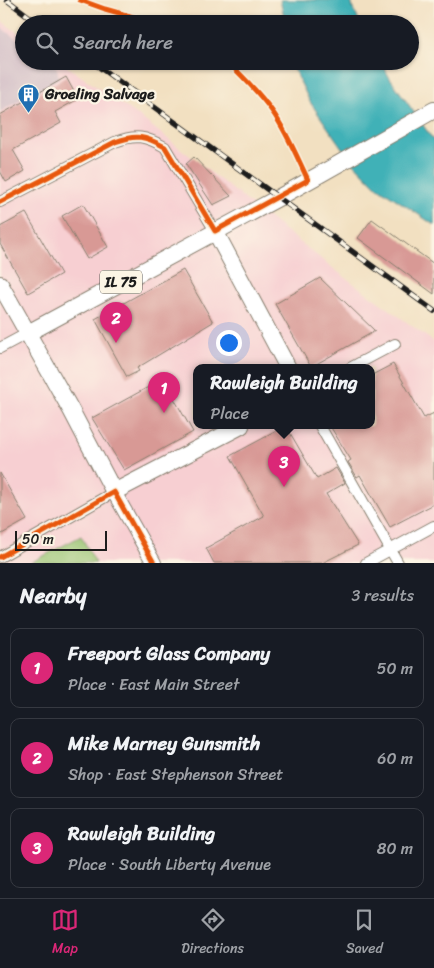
<!DOCTYPE html>
<html lang="en">
<head>
<meta charset="utf-8">
<style>
	:root { --surface:#171b24; --page:#20242c; --text:#f1f3f6; --muted:#9ea1a6; --line:#363941; --accent:#db2777 }
	body { margin:0; font-family:Sriracha,sans-serif; background:var(--page); color:var(--text) }
	.scale { position:absolute; left:15px; bottom:12px; width:92px; box-sizing:border-box; padding-left:5px; border:2px solid #1c1c1c; border-top:0; font-size:14px; line-height:18px; white-space:nowrap; color:#1c1c1c; -webkit-text-stroke:4px #fcf5e5; paint-order:stroke }
	.you { position:absolute; left:228px; top:342px; width:18px; height:18px; margin:-12px; border:4px solid #fff; border-radius:50%; background:#1a73e8; box-shadow:0 0 0 8px #1a73e833 }
	.badge { display:grid; place-items:center; width:32px; height:32px; border-radius:50%; background:var(--accent); color:#fff; font-size:16px; font-weight:700 }
	.pin { position:absolute; translate:-50% -41px; filter:drop-shadow(0 1px 2px #0008) }
	.pin::after { content:''; position:absolute; top:26px; width:18px; height:15px; background:inherit; clip-path:polygon(0 0,100% 0,50% 100%) }
	.popup { position:absolute; left:193px; top:364px; width:182px; height:65px; box-sizing:border-box; display:grid; place-content:center; border-radius:10px; background:var(--surface); filter:drop-shadow(0 1px 4px #0005); font-size:16px; white-space:nowrap; color:var(--muted) }
	.popup b { font-size:19px; color:var(--text) }
	.popup::after { content:''; position:absolute; left:50%; top:100%; margin-left:-10px; border:10px solid transparent; border-top-color:var(--surface) }
	.list { margin:0; padding:0; list-style:none }
	h2 { display:flex; justify-content:space-between; align-items:center; height:65px; margin:0; padding:0 20px; font-size:21px }
	h2 small { font-size:16px; font-weight:400; color:var(--muted) }
	.list li { display:grid; grid-template-columns:32px 1fr auto; gap:15px; align-items:center; box-sizing:border-box; height:80px; margin:0 10px 10px; padding:0 10px; border:1px solid var(--line); border-radius:10px }
	.list b { display:block; font-size:19px; white-space:nowrap }
	.list p { margin:0; font-size:16px; white-space:nowrap; color:var(--muted) }
	.list em { font-size:16px; font-style:normal; color:var(--muted) }
	.icon { flex:none; width:28px; height:28px; fill:none; stroke:currentColor; stroke-width:2; stroke-linecap:round; stroke-linejoin:round }
	.map { position:relative; flex:none; width:434px; height:563px; overflow:hidden }
	.search { position:absolute; background:var(--surface); box-shadow:0 1px 4px #0004; left:15px; right:15px; top:15px; height:55px; display:flex; align-items:center; gap:12px; box-sizing:border-box; padding:0 18px; border-radius:28px; color:var(--muted); font-size:19px }
	.sheet { height:335px; background:var(--surface) }
	nav { display:flex; justify-content:space-around; align-items:center; box-sizing:border-box; height:70px; border-top:1px solid var(--line); background:var(--surface); font-size:14px; color:var(--muted) }
	nav a { display:grid; justify-items:center; gap:2px }
	nav .on { color:var(--accent) }
	.map>svg:first-child { display:block }
	.built { fill:#f7cfd2; fill-rule:evenodd }
	.industrial { fill:#d2bdc6 }
	.green { fill:#96c270; stroke:#596f46 }
	.water { fill:#40b1b7; stroke:#2e666a }
	.building { fill:#d89995 }
	.lines { fill:none; stroke-linecap:round; stroke-linejoin:round }
	.street-casing { stroke:#877e6e; stroke-width:12 }
	.secondary-casing { stroke:#877e6e; stroke-width:16 }
	.primary-casing { stroke:#877e6e; stroke-width:18 }
	.street { stroke:#fff; stroke-width:10 }
	.secondary { stroke:#fff; stroke-width:14 }
	.primary { stroke:#fff; stroke-width:16 }
	.rail-casing { stroke:#1c1c1c; stroke-width:5.5 }
	.rail { stroke:#fcf5e5; stroke-width:4; stroke-dasharray:11; stroke-linecap:butt }
	.cycleway-casing { stroke:#fcf5e5; stroke-width:8 }
	.cycleway { stroke:#e8590c; stroke-width:5 }
	.labels { text-anchor:middle; dominant-baseline:central; stroke-width:4.5; stroke-linejoin:round; paint-order:stroke }
	.shield { fill:#fcf5e5; stroke:#5f5d58; stroke-width:1 }
	.shield-label { font-size:14px; font-weight:bold; fill:#1c1c1c }
	.poi-label { font-size:15px; font-weight:bold; fill:#1c1c1c; stroke:#fcf5e5; text-anchor:start }
</style>
</head>
<body>
<div class="map">
<svg width="434" height="563" viewBox="0 0 434 563">
	<rect width="100%" height="100%" fill="#fcf5e5"/>
	<filter id="ink" filterUnits="userSpaceOnUse"><feTurbulence type="fractalNoise" baseFrequency=".02" numOctaves="2"/><feDisplacementMap in="SourceGraphic" scale="10" xChannelSelector="R" yChannelSelector="G"/><feConvolveMatrix kernelMatrix="1 2 1 2 8 2 1 2 1" color-interpolation-filters="sRGB"/></filter>
	<filter id="wash" filterUnits="userSpaceOnUse"><feTurbulence type="fractalNoise" baseFrequency=".0096" numOctaves="4" result="noise"/><feDisplacementMap in="SourceGraphic" scale="20" xChannelSelector="R" yChannelSelector="G"/><feGaussianBlur stdDeviation="1.12" result="paint"/><feColorMatrix in="noise" values="0 0 0 0 0 0 0 0 0 0 0 0 0 0 0 0 0 1.4 0 .05"/><feComposite in="paint" operator="in"/></filter>
	<g filter="url(#wash)">
		<rect width="100%" height="100%" fill="#f2e0c1"/>
		<path class="built" d="M0 20 24 37V61H59L140 117 338 272 434 342V563H0ZM196 368H372V426H196Z"/>
		<path class="industrial" d="M0 27 24 44V61H48L57 68 59 78 0 112Z"/>
		<path class="green" d="M81 536 96 563H30Z"/>
		<g class="water">
			<path d="M280 0H351L353 9 361 24H286Z"/>
			<path d="M293 61H381L388 75 434 141V225L375 185 349 158 310 102 293 67Z"/>
		</g>
		<g id="blocks">
			<g class="building">
				<path d="M66 77 78 99 55 112 61 123 13 150 25 171 6 182 0 171V115Z"/>
				<path d="M194 157 231 196 213 205 186 164Z"/>
				<path d="M83 204 108 247 87 259 62 216Z"/>
				<path d="M26 213 61 274 28 293 0 244V227Z"/>
				<path d="M372 219 434 264V294L358 238Z"/>
				<path d="M183 270 213 322 137 368 139 371 127 377 95 319Z"/>
				<path d="M320 278 375 331 311 367 275 304Z"/>
				<path d="M393 364 424 418 434 413V504L390 527 360 475 357 477 348 462 351 460 330 426H372V375Z"/>
				<path d="M163 379 193 432 124 470 92 418Z"/>
				<path d="M286 426 317 479 336 468 345 483 326 494 358 545 322 563H214L206 548 264 516 230 456Z"/>
				<path d="M0 473 27 520 0 535Z"/>
			</g>
		</g>
	</g>
	<g filter="url(#ink)">
		<use href="#blocks" fill-opacity="0" stroke="#877e6e" stroke-width="1"/>
		<g class="lines">
			<defs>
				<g id="street">
					<path d="M0 202 115 142C136 134 145 136 165 147L215 231"/>
					<path d="M0 348 28 333"/>
					<path d="M350 368 395 344"/>
					<path d="M320 426 398 563"/>
					<path d="M0 557 114 492"/>
					<path d="M366 563 434 526"/>
				</g>
				<path id="secondary" d="M114 492 154 563"/>
				<g id="primary">
					<path d="M215 231 288 368"/>
					<path d="M0 284 71 410 114 492 241 426"/>
					<path d="M28 333 278 198 434 110"/>
				</g>
			</defs>
			<use href="#street" class="street-casing"/>
			<use href="#secondary" class="secondary-casing"/>
			<use href="#primary" class="primary-casing"/>
			<use href="#street" class="street"/>
			<use href="#secondary" class="secondary"/>
			<use href="#primary" class="primary"/>
			<defs>
				<g id="rail">
					<path d="M7 0 39 24"/>
					<path d="M91 61 434 311"/>
				</g>
			</defs>
			<use href="#rail" class="rail-casing"/>
			<use href="#rail" class="rail"/>
			<defs>
				<g id="cycleway">
					<path d="M80 0 105 9 158 24"/>
					<path d="M0 202 115 142C136 134 145 136 165 147L215 231 308 180C297 157 287 132 272 111 259 92 243 77 227 61"/>
					<path d="M0 557 114 492 154 563"/>
				</g>
			</defs>
			<use href="#cycleway" class="cycleway-casing"/>
			<use href="#cycleway" class="cycleway"/>
		</g>
	</g>
	<defs>
		<symbol id="building-pin" viewBox="-11 -11 22 30"><path d="M0 17L-7.5 6A9.5 9.5 0 1 1 7.5 6Z" fill="#1f6fb2" stroke="#fcf5e5"/><path d="M-4-6H4V6H1V3H-1V6H-4ZM-2.5-4.3h1.7v1.8h-1.7ZM.8-4.3h1.7v1.8H.8ZM-2.5-1h1.7V.8h-1.7ZM.8-1h1.7V.8H.8Z" fill="#fff"/></symbol>
	</defs>
	<g fill-rule="evenodd">
		<use href="#building-pin" x="16" y="82" width="25" height="34"/>
	</g>
	<g class="labels">
		<rect class="shield" x="100" y="270.5" width="42" height="23" rx="4"/>
		<g class="shield-label">
			<text x="121" y="282">IL 75</text>
		</g>
		<g class="poi-label">
			<text x="45" y="94">Groeling Salvage</text>
		</g>
	</g>
</svg>
<div class="scale">50 m</div>
<div class="you"></div>
<div class="pin badge" style="left:164px;top:413px">1</div>
<div class="pin badge" style="left:116px;top:343px">2</div>
<div class="pin badge" style="left:284px;top:487px">3</div>
<div class="popup"><b>Rawleigh Building</b>Place</div>
<div class="search"><svg class="icon" aria-label="search" viewBox="0 0 24 24"><circle cx="10" cy="10" r="6"/><path d="M15 15l6 6"/></svg>Search here</div>
</div>
<section class="sheet">
<h2>Nearby<small>3 results</small></h2>
<ul class="list">
<li><span class="badge">1</span><div><b>Freeport Glass Company</b><p>Place · East Main Street</p></div><em>50 m</em></li>
<li><span class="badge">2</span><div><b>Mike Marney Gunsmith</b><p>Shop · East Stephenson Street</p></div><em>60 m</em></li>
<li><span class="badge">3</span><div><b>Rawleigh Building</b><p>Place · South Liberty Avenue</p></div><em>80 m</em></li>
</ul>
</section>
<nav>
<a class="on"><svg class="icon" aria-label="map" viewBox="0 0 24 24"><path d="M3 6l6-2 6 2 6-2v14l-6 2-6-2-6 2zM9 4v14M15 6v14"/></svg>Map</a>
<a><svg class="icon" aria-label="directions" viewBox="0 0 24 24"><path d="M12 3l9 9-9 9-9-9zM9 14v-3h6M13 9l2 2-2 2"/></svg>Directions</a>
<a><svg class="icon" aria-label="saved" viewBox="0 0 24 24"><path d="M7 4h10v16l-5-4-5 4z"/></svg>Saved</a>
</nav>
</body>
</html>
